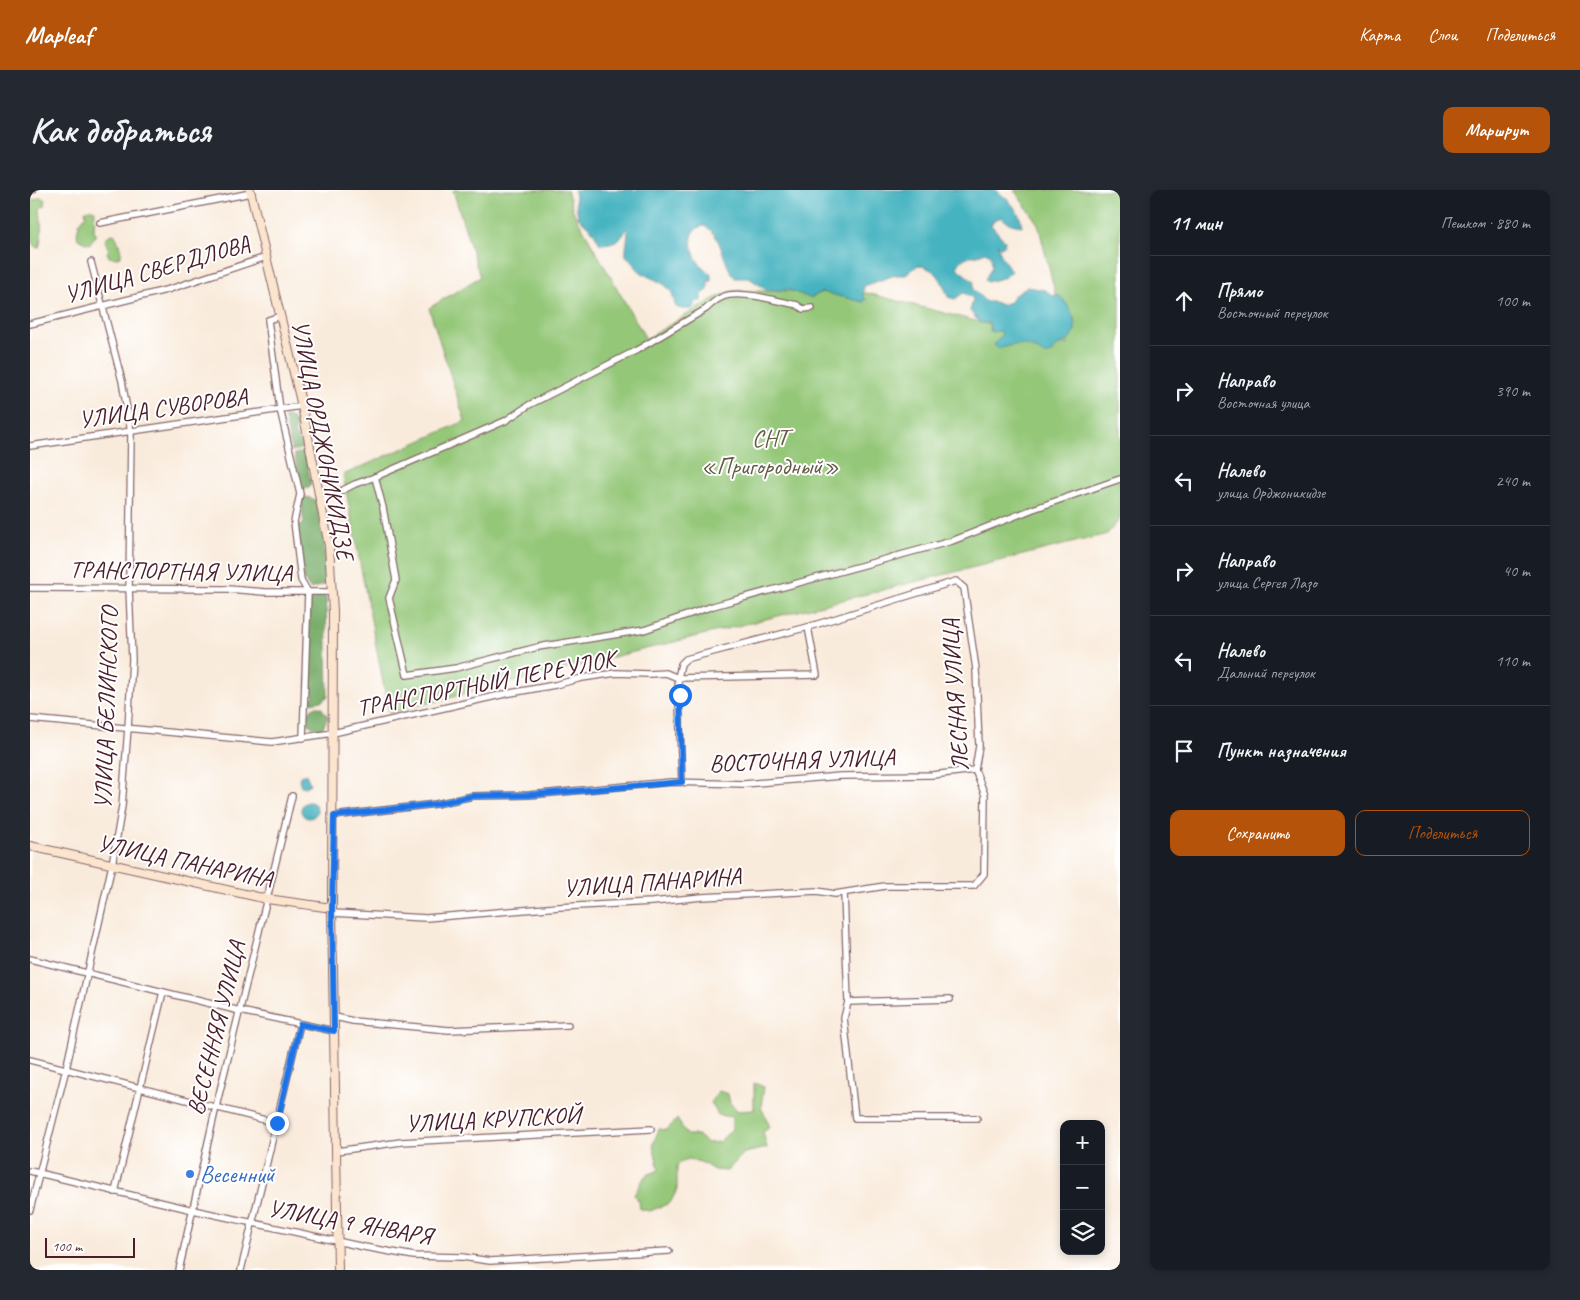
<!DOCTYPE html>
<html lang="ru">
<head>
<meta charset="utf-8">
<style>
	:root { --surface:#171b24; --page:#242831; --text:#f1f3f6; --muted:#9ea1a6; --line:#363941; --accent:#b45309 }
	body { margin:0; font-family:Caveat,sans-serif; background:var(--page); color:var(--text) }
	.controls { position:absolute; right:15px; bottom:15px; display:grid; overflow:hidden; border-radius:10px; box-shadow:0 2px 8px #0003 }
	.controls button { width:45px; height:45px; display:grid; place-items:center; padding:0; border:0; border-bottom:1px solid var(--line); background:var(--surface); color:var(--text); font:25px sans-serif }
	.scale { position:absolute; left:15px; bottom:12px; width:90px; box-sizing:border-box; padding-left:5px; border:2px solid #4a1f2b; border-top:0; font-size:14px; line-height:18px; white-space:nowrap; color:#4a1f2b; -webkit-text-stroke:4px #fff; paint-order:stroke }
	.stop { position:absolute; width:15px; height:15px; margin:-11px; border:4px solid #1a73e8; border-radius:50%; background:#fff }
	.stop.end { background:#1a73e8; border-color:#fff; box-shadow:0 1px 5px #0008 }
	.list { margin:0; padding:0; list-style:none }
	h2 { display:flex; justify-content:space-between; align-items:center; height:65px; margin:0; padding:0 20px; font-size:21px }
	h2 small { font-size:16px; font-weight:400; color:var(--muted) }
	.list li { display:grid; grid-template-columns:32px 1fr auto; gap:15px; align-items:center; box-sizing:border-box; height:90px; padding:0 20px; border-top:1px solid var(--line) }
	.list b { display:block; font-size:19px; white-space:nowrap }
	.list p { margin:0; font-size:16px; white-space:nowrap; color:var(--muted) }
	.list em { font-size:16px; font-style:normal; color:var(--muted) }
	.actions { display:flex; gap:10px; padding:15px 20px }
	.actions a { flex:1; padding:11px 0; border:1px solid var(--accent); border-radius:10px; text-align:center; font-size:18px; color:var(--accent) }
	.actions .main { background:var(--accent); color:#fff }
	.icon { flex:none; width:28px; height:28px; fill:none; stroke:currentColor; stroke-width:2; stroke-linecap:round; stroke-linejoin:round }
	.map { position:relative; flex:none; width:1090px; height:1080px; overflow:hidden; border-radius:10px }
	header { display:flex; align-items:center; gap:30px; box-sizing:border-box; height:70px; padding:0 25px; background:var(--accent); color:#fff }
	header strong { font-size:24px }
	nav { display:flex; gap:28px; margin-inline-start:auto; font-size:18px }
	.intro { display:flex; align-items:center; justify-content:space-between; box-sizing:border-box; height:120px; padding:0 30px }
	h1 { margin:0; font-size:35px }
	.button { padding:12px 22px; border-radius:10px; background:var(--accent); color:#fff; font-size:18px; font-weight:700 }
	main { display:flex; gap:30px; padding:0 30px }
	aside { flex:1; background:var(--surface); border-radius:10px; box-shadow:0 2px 8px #0003 }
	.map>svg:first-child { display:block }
	.green { fill:#94c778; stroke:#6f7352 }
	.forest { fill:#77ac68; stroke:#60664a }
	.water { fill:#45b3c0; stroke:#486976 }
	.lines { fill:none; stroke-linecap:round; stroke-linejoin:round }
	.street-casing { stroke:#876669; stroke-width:8 }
	.secondary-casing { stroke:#876669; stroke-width:10 }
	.street { stroke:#fff; stroke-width:5.5 }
	.secondary { stroke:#fbe5cf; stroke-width:8 }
	.route { stroke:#1a73e8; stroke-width:6 }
	.shop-dot { fill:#3f7fe0; stroke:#fff; stroke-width:2 }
	.labels { text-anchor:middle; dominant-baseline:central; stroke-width:4; stroke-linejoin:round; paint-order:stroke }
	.street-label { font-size:24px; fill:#4a1f2b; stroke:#fff }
	.park-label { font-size:24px; fill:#645a46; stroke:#fff }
	.shop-label { font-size:24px; fill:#366cbe; stroke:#fff; text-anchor:start }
</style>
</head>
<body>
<header>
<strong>Mapleaf</strong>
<nav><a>Карта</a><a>Слои</a><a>Поделиться</a></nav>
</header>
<div class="intro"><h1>Как добраться</h1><a class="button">Маршрут</a></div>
<main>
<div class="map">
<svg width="1090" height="1080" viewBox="0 0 1090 1080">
	<rect width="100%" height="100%" fill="#fff"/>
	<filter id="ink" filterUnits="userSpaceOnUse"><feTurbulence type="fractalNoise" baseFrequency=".02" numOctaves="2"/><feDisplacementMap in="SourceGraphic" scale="10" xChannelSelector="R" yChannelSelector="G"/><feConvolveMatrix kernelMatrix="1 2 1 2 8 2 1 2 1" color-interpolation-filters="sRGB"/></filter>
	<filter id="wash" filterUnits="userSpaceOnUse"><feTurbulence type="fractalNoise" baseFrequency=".0096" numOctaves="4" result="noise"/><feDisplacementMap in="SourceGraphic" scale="20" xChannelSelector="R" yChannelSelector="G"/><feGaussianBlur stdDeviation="1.12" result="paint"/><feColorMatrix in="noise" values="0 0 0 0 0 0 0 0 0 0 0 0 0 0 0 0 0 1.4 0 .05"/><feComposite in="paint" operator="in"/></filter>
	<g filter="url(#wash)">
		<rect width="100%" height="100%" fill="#f9ebdb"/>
		<g class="green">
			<path d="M423 0H537L544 23 616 149 683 109 702 101H754L837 103 1038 155 1008 34 984 0H1090V329L1077 344 359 523 313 285 435 231 399 118 450 87Z"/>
			<path d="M11 7 15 10V16H12L10 19C11 32 13 45 9 58L5 57 0 48V12Z"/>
			<path d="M61 19 65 20 64 40 66 44 60 54 53 52 48 49 47 44 49 33 56 25 55 20Z"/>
			<path d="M84 44C88 49 92 61 91 67L87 68 79 67 77 62 79 60 75 51 79 45Z"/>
			<path d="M724 893 734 897 731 917 740 937 733 942 737 958 714 963 697 981 684 980 671 972 657 969 647 975V1000L640 1013 620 1021 610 1019 609 1011 604 1005 615 986 629 980 623 954 629 939 637 940 647 929 657 945H668L676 953 689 952 702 939V927L688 925 681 912 689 901 698 904 700 913 708 921 724 920Z"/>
		</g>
		<g class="forest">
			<path d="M254 227H261L268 236 264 242C266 249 271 251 274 258L262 261Z"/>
			<path d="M275 262 281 294 278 298 272 300 264 264Z"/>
			<path d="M273 306 286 310 294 350 297 394 280 399 274 390 267 336 274 334 271 311Z"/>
			<path d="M280 405H289L296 407 298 506 292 511 280 513V510L284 505 277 497Z"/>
			<path d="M284 517H291L298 527 292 539H286L278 534 279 521Z"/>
		</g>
		<g class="water">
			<path d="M544 0H966C979 11 990 19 992 36 984 35 977 34 972 27L964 30 961 35 975 51 974 56 970 57 967 54 972 67 981 81 976 87 957 92 955 90 962 76 961 65 955 62C943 69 934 62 927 78L944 92 943 99 956 112H964L971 115 980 112 983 106 997 97 1015 100 1024 106H1030C1040 116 1053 138 1039 150 1035 153 1029 155 1024 158L1023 162 1014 165C998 153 988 152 969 159L964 155 972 144 971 141 961 142 959 133H950L940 121 943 110 941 106 933 103 925 109 918 107C911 88 908 80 888 75L876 85H865L834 96 833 105 836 110 833 112 792 102 780 108 759 100H737L719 88H705C692 73 693 46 675 36 655 38 661 63 670 74 673 78 678 81 681 85V92L678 90V100L671 105V111H667L662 119H652L646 117C643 111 644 104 639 99 629 87 608 88 603 71L596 66C595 57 598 50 598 41L596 39C593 50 582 54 570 54L563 41 548 27Z"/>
			<path d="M276 584 280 594 275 597 271 596 269 591 270 586Z"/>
			<circle cx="279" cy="620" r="8"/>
		</g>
	</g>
	<g filter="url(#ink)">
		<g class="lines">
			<defs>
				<g id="street">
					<path d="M0 1 3 0"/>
					<path d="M70 33 221 3"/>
					<path d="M250 126 238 130 250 219 270 304 264 332 271 390 278 402 273 548"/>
					<path d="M0 134 140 99 236 67"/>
					<path d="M0 256 272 216"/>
					<path d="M345 287 353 318 366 390 359 408 377 485 426 478 508 457 614 440 683 416 922 351 1003 319 1090 289"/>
					<path d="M291 311 325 294 345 287 475 231 499 215 607 160 676 119C682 113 690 106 699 105 717 102 748 111 767 115L773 119 782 118"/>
					<path d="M0 398 198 399 235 402H302"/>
					<path d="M0 529 242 552 303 543 475 504 525 495 552 488 586 483 619 484 636 483 648 488 651 474 656 469 778 437"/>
					<path d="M303 626 406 614 443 606 499 605 641 592 714 594 811 586 902 585 945 580"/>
					<path d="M814 703 818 812 814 828 825 928H947"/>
					<path d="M302 723 396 728 529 717 622 712 672 707 787 701 805 704 855 696H944L954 684 955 605 945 580 949 556 946 479 934 398 926 391 778 437 787 485 648 488 652 592"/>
					<path d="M0 769 210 821 304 841"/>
					<path d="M818 812 920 809"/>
					<path d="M305 827 323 831 419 840 538 835"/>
					<path d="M0 870 247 933"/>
					<path d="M307 961 371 952 621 939"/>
					<path d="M0 981 163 1020 334 1057 384 1066 432 1067 460 1071 639 1061"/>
					<path d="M85 1002 133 802"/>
					<path d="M0 1020 36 879 82 675 92 616 98 538 102 470 99 398 101 242 92 191 61 72"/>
					<path d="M149 1080 186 917 262 606"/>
					<path d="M211 1080 270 834"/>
				</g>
				<g id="secondary">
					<path d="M220 0 272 216 299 356 303 421 302 718 308 1080"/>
					<path d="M0 656 237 709 302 718"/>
				</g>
			</defs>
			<use href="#street" class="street-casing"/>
			<use href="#secondary" class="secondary-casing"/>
			<use href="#street" class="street"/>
			<use href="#secondary" class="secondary"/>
		</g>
	</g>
	<g class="lines" filter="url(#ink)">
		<path class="route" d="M247 933 270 834 304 841 302 718 304 626 406 614 443 606 499 605 652 592 650 505"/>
	</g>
	<circle class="shop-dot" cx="160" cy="984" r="5"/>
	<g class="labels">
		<g class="street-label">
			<text transform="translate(127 79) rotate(-16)">УЛИЦА СВЕРДЛОВА</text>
			<text transform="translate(133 218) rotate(-8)">УЛИЦА СУВОРОВА</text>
			<text transform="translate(293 250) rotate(79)">УЛИЦА ОРДЖОНИКИДЗЕ</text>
			<text transform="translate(151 381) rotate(1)">ТРАНСПОРТНАЯ УЛИЦА</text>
			<text transform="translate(456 493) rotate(-11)">ТРАНСПОРТНЫЙ ПЕРЕУЛОК</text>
			<text transform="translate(925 505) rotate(-94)">ЛЕСНАЯ УЛИЦА</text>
			<text transform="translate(76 518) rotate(-88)">УЛИЦА БЕЛИНСКОГО</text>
			<text transform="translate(772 570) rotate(-2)">ВОСТОЧНАЯ УЛИЦА</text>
			<text transform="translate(155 671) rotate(12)">УЛИЦА ПАНАРИНА</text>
			<text transform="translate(622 692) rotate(-4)">УЛИЦА ПАНАРИНА</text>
			<text transform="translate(186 838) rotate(-76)">ВЕСЕННЯЯ УЛИЦА</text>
			<text transform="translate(463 929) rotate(-3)">УЛИЦА КРУПСКОЙ</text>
			<text transform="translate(320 1032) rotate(10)">УЛИЦА 9 ЯНВАРЯ</text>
		</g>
		<g class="park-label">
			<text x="740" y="248">СНТ<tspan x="740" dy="28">«Пригородный»</tspan></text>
		</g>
		<g class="shop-label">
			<text x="170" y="984">Весенний</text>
		</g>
	</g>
</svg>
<div class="controls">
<button>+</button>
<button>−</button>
<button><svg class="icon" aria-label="layers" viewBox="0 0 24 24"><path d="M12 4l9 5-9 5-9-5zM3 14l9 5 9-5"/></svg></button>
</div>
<div class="scale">100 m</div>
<div class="stop" style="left:650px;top:505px"></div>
<div class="stop end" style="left:247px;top:933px"></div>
</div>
<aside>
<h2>11 мин<small>Пешком · 880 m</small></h2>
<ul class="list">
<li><svg class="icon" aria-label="ahead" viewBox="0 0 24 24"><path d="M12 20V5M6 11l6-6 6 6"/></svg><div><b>Прямо</b><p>Восточный переулок</p></div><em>100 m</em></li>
<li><svg class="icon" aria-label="right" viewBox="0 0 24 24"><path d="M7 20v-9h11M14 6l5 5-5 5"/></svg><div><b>Направо</b><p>Восточная улица</p></div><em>390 m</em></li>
<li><svg class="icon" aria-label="left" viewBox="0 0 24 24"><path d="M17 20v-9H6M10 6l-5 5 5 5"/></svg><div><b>Налево</b><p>улица Орджоникидзе</p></div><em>240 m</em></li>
<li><svg class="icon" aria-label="right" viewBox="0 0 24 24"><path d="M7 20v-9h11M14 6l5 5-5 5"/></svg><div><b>Направо</b><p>улица Сергея Лазо</p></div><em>40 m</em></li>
<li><svg class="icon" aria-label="left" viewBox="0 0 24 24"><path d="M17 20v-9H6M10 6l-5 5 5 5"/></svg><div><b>Налево</b><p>Дальний переулок</p></div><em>110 m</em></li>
<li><svg class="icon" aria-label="arrive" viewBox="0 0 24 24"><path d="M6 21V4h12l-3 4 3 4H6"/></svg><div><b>Пункт назначения</b></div></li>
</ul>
<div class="actions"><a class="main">Сохранить</a><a>Поделиться</a></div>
</aside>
</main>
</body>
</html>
